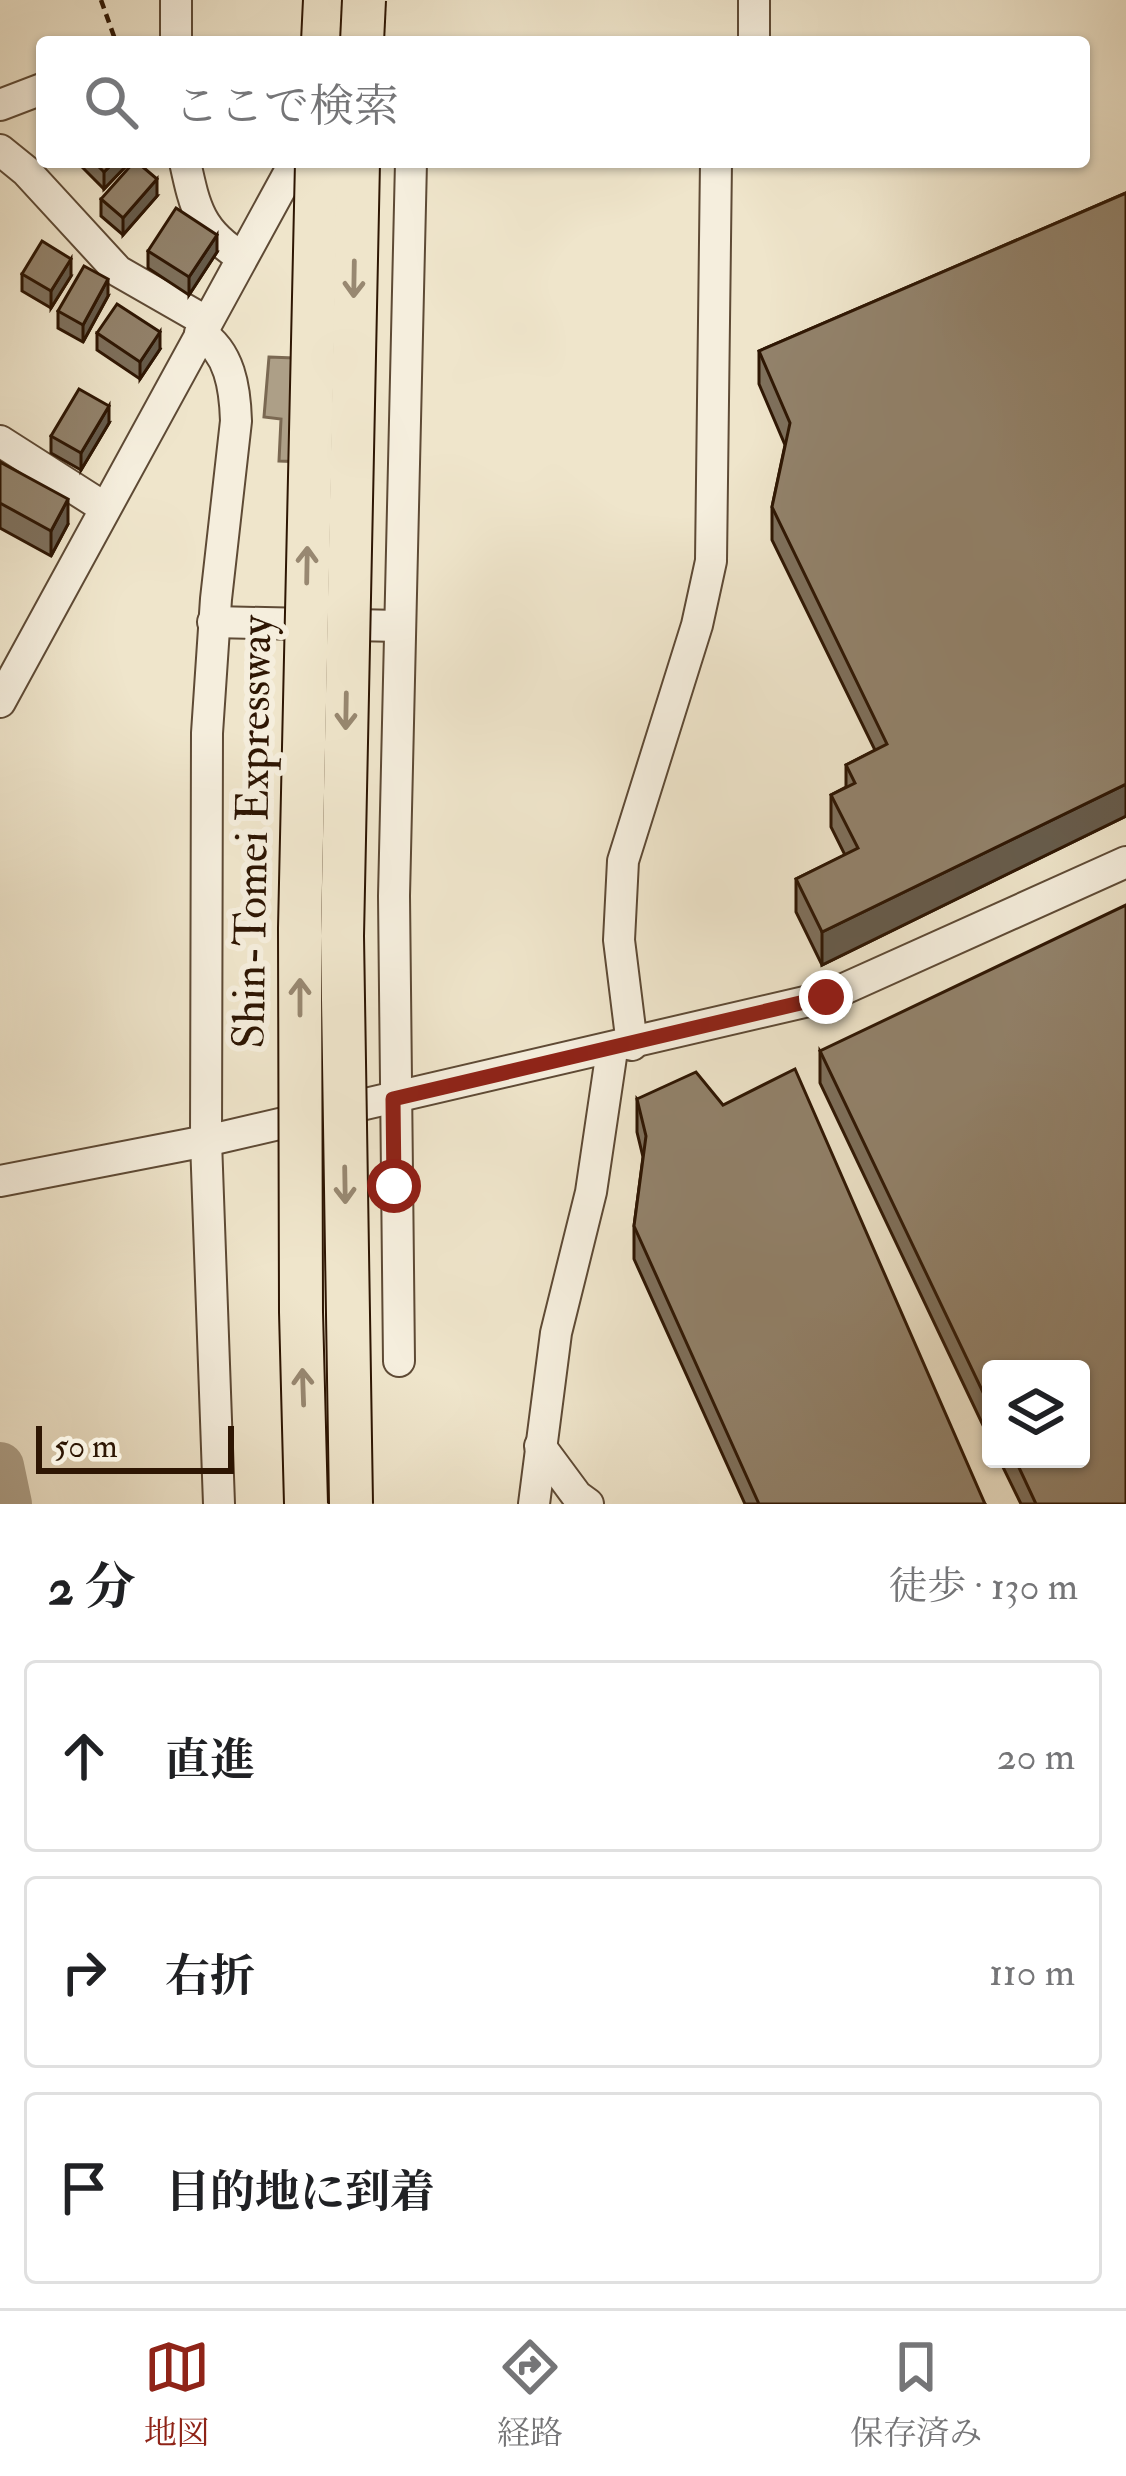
<!DOCTYPE html>
<html lang="ja">
<head>
<meta charset="utf-8">
<style>
	:root { --surface:#fff; --page:#f6f6f6; --text:#202124; --muted:#757577; --line:#e0e0e0; --accent:#8f2418 }
	body { margin:0; font-family:"IM FELL Double Pica","Noto Serif JP",serif; background:var(--page); color:var(--text) }
	.controls { position:absolute; right:36px; bottom:36px; display:grid; overflow:hidden; border-radius:12px; box-shadow:0 3px 9px #0004 }
	.controls button { width:108px; height:108px; display:grid; place-items:center; padding:0; border:0; border-bottom:3px solid var(--line); background:var(--surface); color:var(--text); font:60px sans-serif }
	.scale { position:absolute; left:36px; bottom:30px; width:198px; box-sizing:border-box; padding-left:12px; border:6px solid #2e1603; border-top:0; font-size:33px; line-height:42px; white-space:nowrap; color:#2e1603; -webkit-text-stroke:9px #f5eedd; paint-order:stroke }
	.stop { position:absolute; width:36px; height:36px; margin:-27px; border:9px solid #8f2418; border-radius:50%; background:#fff }
	.stop.end { background:#8f2418; border-color:#fff; box-shadow:0 3px 12px #0008 }
	.list { margin:0; padding:0; list-style:none }
	h2 { display:flex; justify-content:space-between; align-items:center; height:156px; margin:0; padding:0 48px; font-size:51px }
	h2 small { font-size:39px; font-weight:400; color:var(--muted) }
	.list li { display:grid; grid-template-columns:78px 1fr auto; gap:36px; align-items:center; box-sizing:border-box; height:192px; margin:0 24px 24px; padding:0 24px; border:3px solid var(--line); border-radius:12px }
	.list b { display:block; font-size:45px; white-space:nowrap }
	.list em { font-size:39px; font-style:normal; color:var(--muted) }
	.icon { flex:none; width:66px; height:66px; fill:none; stroke:currentColor; stroke-width:2; stroke-linecap:round; stroke-linejoin:round }
	.map { position:relative; flex:none; width:1126px; height:1504px; overflow:hidden }
	.search { position:absolute; background:var(--surface); box-shadow:0 3px 9px #0004; left:36px; right:36px; top:36px; height:132px; display:flex; align-items:center; gap:30px; box-sizing:border-box; padding:0 42px; border-radius:12px; color:var(--muted); font-size:45px }
	.sheet { height:804px; background:var(--surface) }
	nav { display:flex; justify-content:space-around; align-items:center; box-sizing:border-box; height:168px; border-top:3px solid var(--line); background:var(--surface); font-size:33px; color:var(--muted) }
	nav a { display:grid; justify-items:center; gap:6px }
	nav .on { color:var(--accent) }
	.map>svg:first-child { display:block }
	.water { fill:#ad9f87; stroke:#7a6852; stroke-width:3 }
	.lines { fill:none; stroke-linecap:round; stroke-linejoin:round }
	.river { stroke:#ad9f87; stroke-width:48 }
	.minor-casing { stroke:#5e4a35; stroke-width:34 }
	.highway-casing { stroke:#2e1603; stroke-width:46 }
	.path { stroke:#2e1603; stroke-width:4.5; stroke-dasharray:9 6; stroke-linecap:butt }
	.minor { stroke:#f5eedd; stroke-width:30 }
	.highway { stroke:#efe5cb; stroke-width:42 }
	.highway-bridge-casing { stroke:#2e1603; stroke-width:46; stroke-linecap:butt }
	.highway-bridge { stroke:#efe5cb; stroke-width:42 }
	.wall { fill:#7e705c; stroke:#2e1603; stroke-width:3 }
	.shaded-wall { fill:#665b4b; stroke:#2e1603; stroke-width:3 }
	.building { fill:#92826b; stroke:#2e1603; stroke-width:3 }
	.oneway { stroke:#988871 }
	.route { stroke:#8f2418; stroke-width:15 }
	.labels { text-anchor:middle; dominant-baseline:central; stroke-width:12; stroke-linejoin:round; paint-order:stroke }
	.street-label { font-size:45px; fill:#2e1603; stroke:#f5eedd }
</style>
</head>
<body>
<div class="map">
<svg width="1126" height="1504" viewBox="0 0 1126 1504">
	<rect width="100%" height="100%" fill="#efe5cb"/>
	<filter id="stains"><feTurbulence type="fractalNoise" baseFrequency=".00167" numOctaves="4"/><feColorMatrix values="0 0 0 0 .2 0 0 0 0 .09 0 0 0 0 .02 0 0 0 .5 -.17"/></filter>
	<radialGradient id="worn" r=".72"><stop offset=".6" stop-color="#630" stop-opacity="0"/><stop offset="1" stop-color="#630" stop-opacity=".3"/></radialGradient>
	<path class="water" d="M269 357 370 361 369 464 279 461 281 419 264 417Z"/>
	<g class="lines">
		<path class="river" d="M0 1466 8 1504"/>
		<defs>
			<g id="minor">
				<path d="M176 0V42"/>
				<path d="M754 42V0"/>
				<path d="M0 105 42 89"/>
				<path d="M0 150 26 171 118 271 207 322"/>
				<path d="M185 162C195 208 200 232 242 257"/>
				<path d="M200 333C230 352 235 388 236 421L216 599 207 733 206 1141 219 1504"/>
				<path d="M0 441 105 508"/>
				<path d="M213 622 400 626"/>
				<path d="M0 702 295 162"/>
				<path d="M632 1045 619 940 623 861 697 625 711 561 716 162"/>
				<path d="M0 1181 206 1141 826 997 1126 862"/>
				<path d="M399 1361 394 896 411 162"/>
				<path d="M540 1446 577 1496 588 1504"/>
				<path d="M534 1504 556 1333 591 1192 612 1050"/>
			</g>
			<path id="highway" d="M323 42 325 0"/>
		</defs>
		<use href="#minor" class="minor-casing"/>
		<use href="#highway" class="highway-casing"/>
		<path class="path" d="M101 0 116 42"/>
		<use href="#minor" class="minor"/>
		<use href="#highway" class="highway"/>
		<defs>
			<g id="highway-bridge">
				<path d="M362 42 364 0"/>
				<path d="M306 1504 301 1312 300 928 317 162"/>
				<path d="M351 1504 342 936 358 162"/>
			</g>
		</defs>
		<use href="#highway-bridge" class="highway-bridge-casing"/>
		<use href="#highway-bridge" class="highway-bridge"/>
	</g>
	<g class="wall">
		<path d="M82 162H127V165L104 189 82 167Z"/>
		<path d="M1126 193V816L822 965 796 912V879L845 855 831 827V795L846 787V765L875 750 772 540V507L785 445 759 384V351Z"/>
		<path d="M157 196 123 235 101 216V199Z"/>
		<path d="M148 251 217 252 189 295 148 268Z"/>
		<path d="M22 274 71 276 51 308 22 291Z"/>
		<path d="M108 296 83 342 58 328V311Z"/>
		<path d="M97 333 160 349 140 379 97 350Z"/>
		<path d="M109 423 81 470 51 453V436Z"/>
		<path d="M0 462 68 524 51 556 0 528Z"/>
		<path d="M820 1051 1126 1504H1021L999 1459H1081L991 1369V1442L820 1083Z"/>
		<path d="M637 1099 985 1504H745L634 1259V1226L643 1157 637 1132Z"/>
	</g>
	<g class="shaded-wall">
		<path d="M114 162H127V165L104 189V172Z"/>
		<path d="M157 179V196L123 235V218Z"/>
		<path d="M217 235V252L189 295V277Z"/>
		<path d="M71 259V276L51 308V291Z"/>
		<path d="M108 279V296L83 342V325Z"/>
		<path d="M160 332V349L140 379V362Z"/>
		<path d="M109 406V423L81 470V453Z"/>
		<path d="M68 499V524L51 556V531Z"/>
		<path d="M1126 784V816L822 965V932Z"/>
	</g>
	<g class="building">
		<path d="M94 162H114L104 172Z"/>
		<path d="M134 162H137L157 179 123 218 101 199Z"/>
		<path d="M1126 193V784L822 932 796 879 858 848 831 795 855 783 846 765 887 744 772 507 790 423 759 351Z"/>
		<path d="M176 208 217 235 189 277 148 251Z"/>
		<path d="M42 241 71 259 51 291 22 274Z"/>
		<path d="M84 266 108 279 83 325 58 311Z"/>
		<path d="M117 304 160 332 140 362 97 333Z"/>
		<path d="M79 389 109 406 81 453 51 436Z"/>
		<path d="M0 462 68 499 51 531 0 503Z"/>
		<path d="M1126 905V1504H1036L1015 1459H1081V1369H991V1409L820 1051Z"/>
		<path d="M795 1069 985 1504H759L634 1226 646 1136 637 1099 696 1072 723 1105Z"/>
	</g>
	<defs><path id="oneway-shaft" d="M-6 0H5M1.5-3L5.5 0L1.5 3" fill="none" stroke-width="1.6" stroke-linecap="round" stroke-linejoin="round" transform="scale(3)"/></defs>
	<g class="oneway">
		<use href="#oneway-shaft" transform="translate(354 279) rotate(91)"/>
		<use href="#oneway-shaft" transform="translate(307 565) rotate(-89)"/>
		<use href="#oneway-shaft" transform="translate(346 711) rotate(91)"/>
		<use href="#oneway-shaft" transform="translate(300 997) rotate(-90)"/>
		<use href="#oneway-shaft" transform="translate(345 1185) rotate(89)"/>
		<use href="#oneway-shaft" transform="translate(303 1387) rotate(-92)"/>
	</g>
	<g class="lines">
		<path class="route" d="M394 1186 393 1099 826 997"/>
	</g>
	<g class="labels">
		<g class="street-label">
			<text transform="translate(253 832) rotate(-89)">Shin-Tomei Expressway</text>
		</g>
	</g>
	<rect width="100%" height="100%" filter="url(#stains)"/>
	<rect width="100%" height="100%" fill="url(#worn)"/>
</svg>
<div class="controls">
<button><svg class="icon" aria-label="layers" viewBox="0 0 24 24"><path d="M12 4l9 5-9 5-9-5zM3 14l9 5 9-5"/></svg></button>
</div>
<div class="scale">50 m</div>
<div class="stop" style="left:394px;top:1186px"></div>
<div class="stop end" style="left:826px;top:997px"></div>
<div class="search"><svg class="icon" aria-label="search" viewBox="0 0 24 24"><circle cx="10" cy="10" r="6"/><path d="M15 15l6 6"/></svg>ここで検索</div>
</div>
<section class="sheet">
<h2>2 分<small>徒歩 · 130 m</small></h2>
<ul class="list">
<li><svg class="icon" aria-label="ahead" viewBox="0 0 24 24"><path d="M12 20V5M6 11l6-6 6 6"/></svg><div><b>直進</b></div><em>20 m</em></li>
<li><svg class="icon" aria-label="right" viewBox="0 0 24 24"><path d="M7 20v-9h11M14 6l5 5-5 5"/></svg><div><b>右折</b></div><em>110 m</em></li>
<li><svg class="icon" aria-label="arrive" viewBox="0 0 24 24"><path d="M6 21V4h12l-3 4 3 4H6"/></svg><div><b>目的地に到着</b></div></li>
</ul>
</section>
<nav>
<a class="on"><svg class="icon" aria-label="map" viewBox="0 0 24 24"><path d="M3 6l6-2 6 2 6-2v14l-6 2-6-2-6 2zM9 4v14M15 6v14"/></svg>地図</a>
<a><svg class="icon" aria-label="directions" viewBox="0 0 24 24"><path d="M12 3l9 9-9 9-9-9zM9 14v-3h6M13 9l2 2-2 2"/></svg>経路</a>
<a><svg class="icon" aria-label="saved" viewBox="0 0 24 24"><path d="M7 4h10v16l-5-4-5 4z"/></svg>保存済み</a>
</nav>
</body>
</html>
